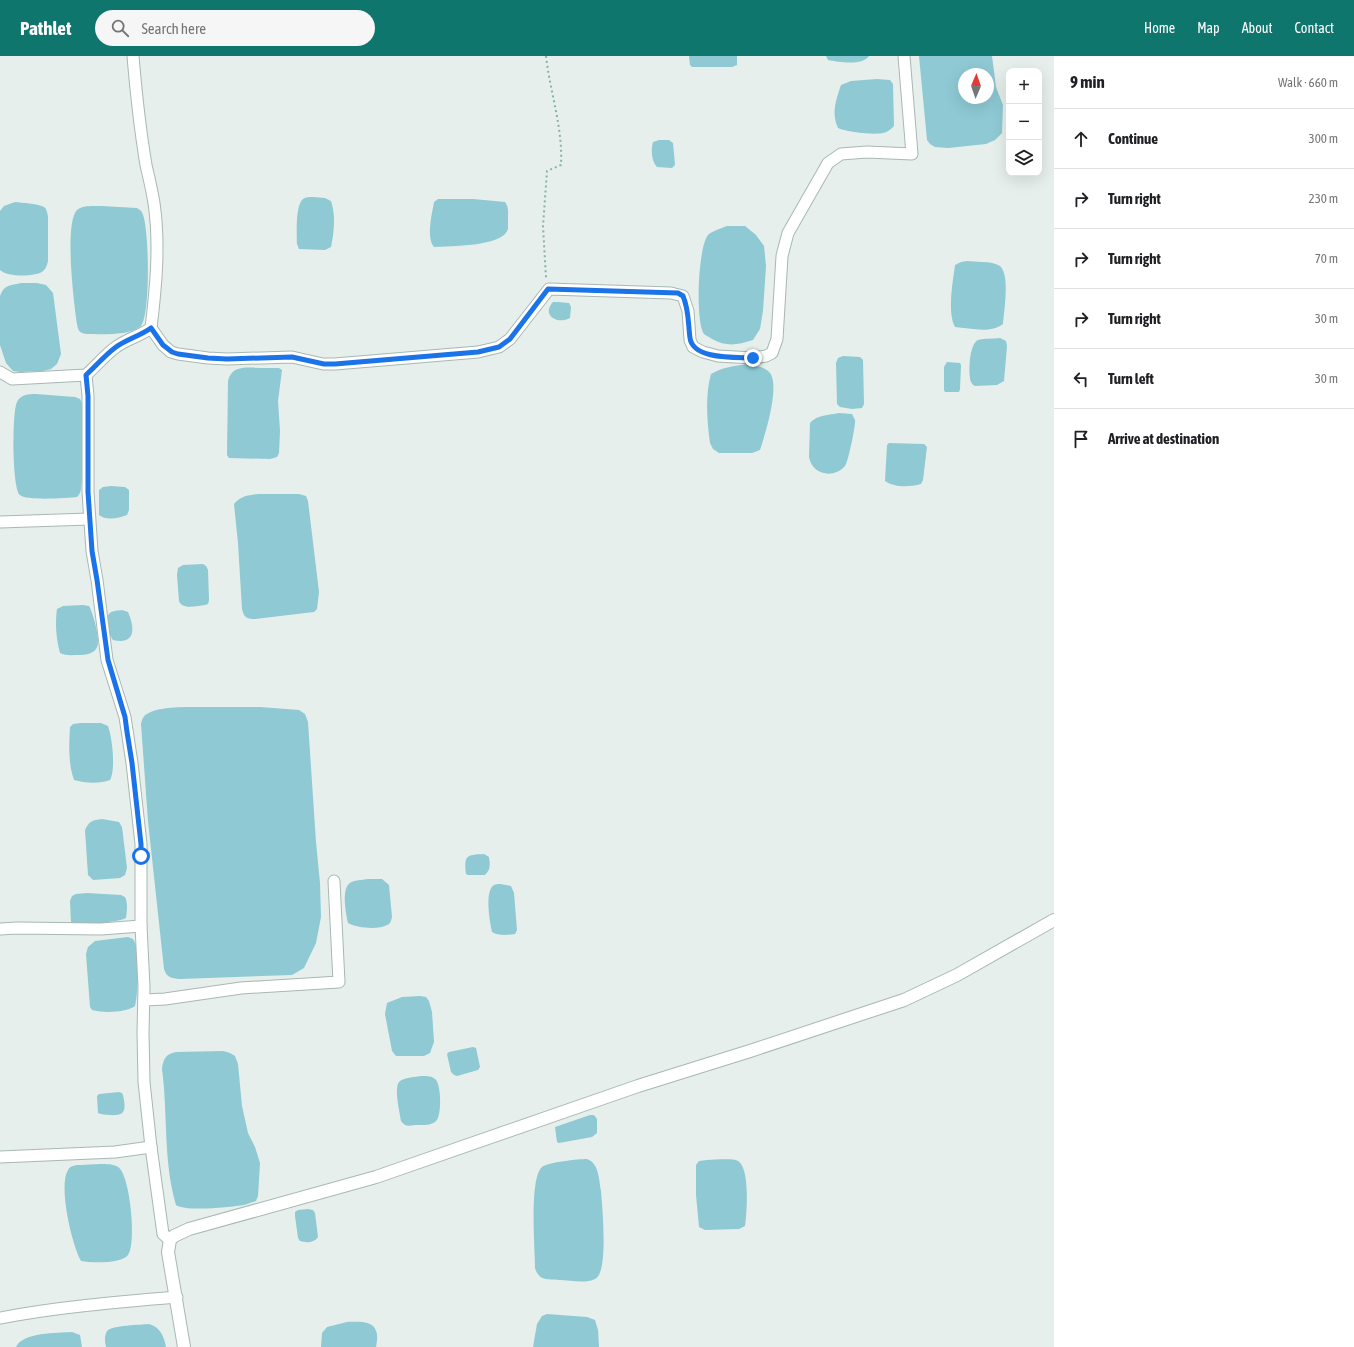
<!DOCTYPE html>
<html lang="en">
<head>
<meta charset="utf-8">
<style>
	:root { --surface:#fff; --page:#f6f6f6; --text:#202124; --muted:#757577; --line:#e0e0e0; --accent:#0f766e }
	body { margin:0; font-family:"Asap Condensed",sans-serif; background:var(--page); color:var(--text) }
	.controls { position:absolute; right:12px; top:12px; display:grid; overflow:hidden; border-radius:8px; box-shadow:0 4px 16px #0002 }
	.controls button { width:36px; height:36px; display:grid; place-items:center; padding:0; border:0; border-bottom:1px solid var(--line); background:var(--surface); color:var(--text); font:20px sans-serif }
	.compass { position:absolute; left:958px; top:12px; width:36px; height:36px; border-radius:50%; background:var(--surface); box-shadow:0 4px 16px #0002; rotate:2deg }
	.stop { position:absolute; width:12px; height:12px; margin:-9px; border:3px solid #1a73e8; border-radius:50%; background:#fff }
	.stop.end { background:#1a73e8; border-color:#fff; box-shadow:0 1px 4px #0008 }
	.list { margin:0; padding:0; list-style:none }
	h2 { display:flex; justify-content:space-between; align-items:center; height:52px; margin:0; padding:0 16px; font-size:17px }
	h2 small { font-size:13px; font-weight:400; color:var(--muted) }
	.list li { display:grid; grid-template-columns:26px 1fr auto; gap:12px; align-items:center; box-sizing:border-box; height:60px; padding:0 16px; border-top:1px solid var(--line) }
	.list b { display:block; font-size:15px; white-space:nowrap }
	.list em { font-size:13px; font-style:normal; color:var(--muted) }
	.icon { flex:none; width:22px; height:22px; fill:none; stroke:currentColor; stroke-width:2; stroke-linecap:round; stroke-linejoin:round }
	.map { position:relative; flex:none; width:1054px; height:1291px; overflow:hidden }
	header { display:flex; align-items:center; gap:24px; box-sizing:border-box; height:56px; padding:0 20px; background:var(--accent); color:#fff }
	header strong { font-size:19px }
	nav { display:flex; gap:22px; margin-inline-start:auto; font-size:14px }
	.search { width:280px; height:36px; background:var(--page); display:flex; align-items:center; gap:10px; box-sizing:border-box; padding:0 14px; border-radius:22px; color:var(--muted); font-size:15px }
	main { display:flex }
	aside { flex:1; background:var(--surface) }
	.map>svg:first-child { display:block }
	.water { fill:#8ec9d4; fill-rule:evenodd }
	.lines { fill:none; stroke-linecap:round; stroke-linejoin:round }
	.minor-casing { stroke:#a8b8b2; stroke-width:13 }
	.tertiary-casing { stroke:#a8b8b2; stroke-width:14 }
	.path { stroke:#86b3a5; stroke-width:2; stroke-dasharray:2 3; stroke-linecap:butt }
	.minor { stroke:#fff; stroke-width:11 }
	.tertiary { stroke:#fff; stroke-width:12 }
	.route { stroke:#1a73e8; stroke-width:5 }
</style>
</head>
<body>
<header>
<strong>Pathlet</strong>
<div class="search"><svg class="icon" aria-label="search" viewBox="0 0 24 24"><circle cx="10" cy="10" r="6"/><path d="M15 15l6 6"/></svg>Search here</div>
<nav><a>Home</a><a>Map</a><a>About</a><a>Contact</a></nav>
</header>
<main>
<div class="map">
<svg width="1054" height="1291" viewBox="0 0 1054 1291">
	<rect width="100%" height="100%" fill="#e6efeb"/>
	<g class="water">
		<path d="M689 0H737V9L732 11H692L690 9Z"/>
		<path d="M826 0H869C862 10 839 6 828 4Z"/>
		<path d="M919 0H992L996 31 1003 49 1002 77 995 84 986 88 948 92 935 91 930 88 927 84ZM964 18H988V42H964Z"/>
		<path d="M877 23 890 24 893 28 894 70C891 73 888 76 883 77 874 79 847 76 838 72 831 57 836 44 841 29L851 25Z"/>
		<path d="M659 84H669L673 87 675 109 672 112 657 111C651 105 651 93 653 86Z"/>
		<path d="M313 141 325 142 331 145C336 159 334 177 331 191L325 194 299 193 297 188C297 178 295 150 303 143 306 141 309 141 313 141Z"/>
		<path d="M438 143H473L505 146C509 151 508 158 508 164 508 167 508 171 508 173 503 191 449 190 434 191 426 181 432 158 434 146Z"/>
		<path d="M15 146C23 147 36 147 44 151 47 153 47 157 48 160V205C47 209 46 213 42 216 33 221 7 221 0 214V155L4 150Z"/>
		<path d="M101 150 137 152C140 154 142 155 143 159 149 173 151 263 140 271 128 280 100 278 86 278 79 277 78 274 77 268 74 247 64 168 77 154 82 149 93 150 101 150Z"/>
		<path d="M727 170H745L756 179 764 190 766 210 763 255 760 273 753 284C737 289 727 291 712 283 710 281 706 280 704 278 695 266 698 191 708 179 712 175 722 172 727 170Z"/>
		<path d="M967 205C976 206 990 205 998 209 1011 214 1004 255 1003 268 990 278 970 272 955 271 947 256 953 225 955 209L961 206Z"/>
		<path d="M21 227H37L46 229 53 237 61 298 57 308 51 313 43 315 20 316 13 315 6 307 0 289V240C5 228 9 230 21 227Z"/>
		<path d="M553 246H558L569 247 571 251 570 262C557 269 541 259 553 246Z"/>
		<path d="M1000 282 1006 285 1007 290 1004 325 997 329 975 330C973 329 972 328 971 326 968 318 969 288 978 284 984 282 994 283 1000 282Z"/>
		<path d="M843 300 860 301 863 304 864 348 862 352 852 353 840 351 837 348 836 307 838 302Z"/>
		<path d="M947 306 960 307 961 309 960 333 959 336H945L944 334V311Z"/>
		<path d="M747 308C754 310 763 310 768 315 782 325 765 379 760 394L752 397H719L713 393 710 387C707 365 705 339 711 318 723 311 734 310 747 308Z"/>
		<path d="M263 312H279L282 314 278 345 280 375 279 397 277 401 270 403 229 402 227 399 228 325C232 308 249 312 263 312Z"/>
		<path d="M36 338 75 341 80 343 82 347V423C81 429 82 437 77 441 68 442 26 445 20 439 12 432 12 356 17 346 21 338 29 338 36 338Z"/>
		<path d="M839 357 852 358C853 360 854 362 855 364 856 368 848 407 845 410 834 423 812 419 809 401L810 367C817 359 829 359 839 357Z"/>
		<path d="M889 387 924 388 927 391 923 424 921 428C910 431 895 432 885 425L887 389Z"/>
		<path d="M111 430 125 431 129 434V454L127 459C119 462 106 465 99 459V434L103 431Z"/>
		<path d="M259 438H299L306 440 308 445 319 536 317 553 314 556 255 563C246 563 244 561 242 553L238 487 234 448C241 440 248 439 259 438Z"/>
		<path d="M203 508 206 510 208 514 209 544 208 548 205 549C197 550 182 554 179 545L177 519 178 512 183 509Z"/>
		<path d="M83 549 89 550C93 557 102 587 96 593 93 598 84 599 79 599 72 599 66 600 60 597 56 582 55 568 57 553L63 550Z"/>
		<path d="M122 554 128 556C135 572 136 589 113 584 109 579 104 561 110 557 113 554 119 555 122 554Z"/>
		<path d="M204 651H260L299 654 305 658 308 666 316 786 320 827 321 861 316 887 304 912 292 919 180 923C171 922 167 922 164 913L148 765 141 668C142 664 143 660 147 658 158 650 190 651 204 651Z"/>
		<path d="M81 667H101L108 670C112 681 116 713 110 724 99 728 85 727 74 724 68 707 69 689 70 671L73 668Z"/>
		<path d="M102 763 119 766 122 771 127 812 125 819 120 822 93 824 88 819 85 774C89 765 93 764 102 763Z"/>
		<path d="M484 798 489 801C490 809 491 813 485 819H468L466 818C464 799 466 799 484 798Z"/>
		<path d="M368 823H382L389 829 392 861C391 864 391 868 387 869 379 874 356 872 348 867 346 857 341 833 350 827 354 824 362 824 368 823Z"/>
		<path d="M500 828 511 830 514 837 517 874 515 878C507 879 499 880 492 876 490 867 484 835 494 829 496 828 498 828 500 828Z"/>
		<path d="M87 837 121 839 125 841C128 847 127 855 126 862 122 865 94 868 87 869 82 869 76 868 71 867L70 845 72 840 76 838Z"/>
		<path d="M128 881 133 883C141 894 138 936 135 950 125 957 103 957 92 954L90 951 86 898 88 891 95 885Z"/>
		<path d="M420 940 426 941 429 945 432 956 434 986 430 997 424 1000H396L392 995 385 958 387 947 402 941Z"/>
		<path d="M473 991 476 992 480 1011 478 1014 457 1020 454 1019 451 1016 447 998 449 996Z"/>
		<path d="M223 995 230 997 235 1000 238 1008 242 1050 248 1077 255 1091 260 1107 258 1140 256 1145C252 1146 248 1148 244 1149 231 1151 186 1156 176 1149 163 1105 168 1058 162 1013 163 1003 166 998 176 996Z"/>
		<path d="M422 1020C427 1020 433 1020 436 1024 441 1029 442 1060 436 1065 431 1070 421 1069 415 1069 409 1070 405 1071 401 1065 400 1057 393 1030 400 1025 406 1021 415 1021 422 1020Z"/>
		<path d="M119 1036 122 1037 123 1039C124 1044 126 1052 123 1056 120 1061 103 1059 98 1057L97 1040 99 1038Z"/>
		<path d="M590 1059H594L597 1063V1077L592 1081 559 1087 557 1086 555 1071Z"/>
		<path d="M587 1103C599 1107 599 1124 601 1135 602 1149 609 1217 595 1223 585 1228 570 1224 559 1224 547 1223 539 1225 535 1212 535 1194 529 1122 542 1111 548 1106 579 1103 587 1103Z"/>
		<path d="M707 1104C715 1104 732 1102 738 1105 750 1112 747 1157 745 1170L739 1173 705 1174 699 1171 696 1139V1109L699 1105Z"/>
		<path d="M82 1109C91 1109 110 1106 118 1111 130 1118 137 1188 128 1199 121 1208 92 1207 81 1205 72 1189 58 1130 68 1114 71 1109 76 1109 82 1109Z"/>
		<path d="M308 1153 313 1154 315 1157 318 1181C314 1187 306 1187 300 1185L298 1182 295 1160V1156L298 1154Z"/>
		<path d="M547 1258 587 1261 595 1264 598 1274 599 1291H533L537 1268 542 1260Z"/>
		<path d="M347 1266C356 1266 373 1264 376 1275 378 1279 377 1286 376 1291H321L322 1277 327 1271Z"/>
		<path d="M149 1268C160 1271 164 1280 166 1291H106C105 1286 104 1280 107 1275 112 1269 141 1269 149 1268Z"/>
		<path d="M72 1276 80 1279 82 1291H16C23 1276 57 1277 72 1276Z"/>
	</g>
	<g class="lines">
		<defs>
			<g id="minor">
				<path d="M151 272 163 289 171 296 178 298 208 302 227 303 292 301 323 308H335L478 296 499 291 510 283 549 233 671 237 683 240 688 255 690 284 693 291 703 296 718 300 753 302 766 300 772 297 777 283 782 200 788 177 828 107 841 98 867 96 912 98 904 0"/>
				<path d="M0 316 12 323 86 319C96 310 105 299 116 291 127 283 140 280 151 272 156 231 160 188 154 147 152 134 149 122 146 109 140 73 136 36 133 0"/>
				<path d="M86 319 88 340V436L92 495 97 524 107 604 125 661 132 707 141 788V870L144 931 143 977 144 1026 151 1091 163 1178 170 1184"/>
				<path d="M0 466 89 463"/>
				<path d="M0 873 17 872 101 873 141 870"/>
				<path d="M144 944 165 943 241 932 339 926 334 825"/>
				<path d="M0 1101 115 1096 151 1091"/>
				<path d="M0 1262C58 1251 117 1246 177 1241"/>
			</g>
			<path id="tertiary" d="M184 1291 168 1196 170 1184 174 1180 189 1173 376 1121 638 1030 750 995 904 944 957 919 1054 864"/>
		</defs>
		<use href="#minor" class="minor-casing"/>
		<use href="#tertiary" class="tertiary-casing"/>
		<path class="path" d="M546 0C550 36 563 72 561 109L547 115 543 170 546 222"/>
		<use href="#minor" class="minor"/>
		<use href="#tertiary" class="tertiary"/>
	</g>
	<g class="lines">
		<path class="route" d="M141 800V788L132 707 127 676 125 661 108 604 97 524 92 495 88 436V340L86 319C96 310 105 299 116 291 127 283 140 280 151 272L163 289 172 296 178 298 208 302 227 303 292 301 324 308H335L478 296 499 291 510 283 548 233 678 237 683 240C689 254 688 267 690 282 693 304 736 301 753 302"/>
	</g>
</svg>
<div class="controls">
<button>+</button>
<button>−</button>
<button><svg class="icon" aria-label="layers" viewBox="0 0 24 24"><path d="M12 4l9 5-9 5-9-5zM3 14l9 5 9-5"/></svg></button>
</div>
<svg class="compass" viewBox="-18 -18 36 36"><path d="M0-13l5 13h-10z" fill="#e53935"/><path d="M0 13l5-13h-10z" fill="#757577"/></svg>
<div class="stop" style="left:141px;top:800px"></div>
<div class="stop end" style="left:753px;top:302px"></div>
</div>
<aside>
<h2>9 min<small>Walk · 660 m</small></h2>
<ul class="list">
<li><svg class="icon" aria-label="ahead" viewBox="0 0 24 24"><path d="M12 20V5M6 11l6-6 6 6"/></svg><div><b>Continue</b></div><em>300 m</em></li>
<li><svg class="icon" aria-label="right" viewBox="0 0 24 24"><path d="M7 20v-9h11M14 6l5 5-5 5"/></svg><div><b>Turn right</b></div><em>230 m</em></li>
<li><svg class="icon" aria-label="right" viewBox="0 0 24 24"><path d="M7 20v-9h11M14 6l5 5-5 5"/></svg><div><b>Turn right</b></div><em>70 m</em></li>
<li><svg class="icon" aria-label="right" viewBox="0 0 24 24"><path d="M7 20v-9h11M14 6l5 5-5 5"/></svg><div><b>Turn right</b></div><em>30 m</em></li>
<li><svg class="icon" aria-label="left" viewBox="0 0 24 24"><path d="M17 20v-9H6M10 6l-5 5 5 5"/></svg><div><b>Turn left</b></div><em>30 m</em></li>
<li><svg class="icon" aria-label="arrive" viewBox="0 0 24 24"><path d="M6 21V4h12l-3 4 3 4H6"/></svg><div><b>Arrive at destination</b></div></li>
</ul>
</aside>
</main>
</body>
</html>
